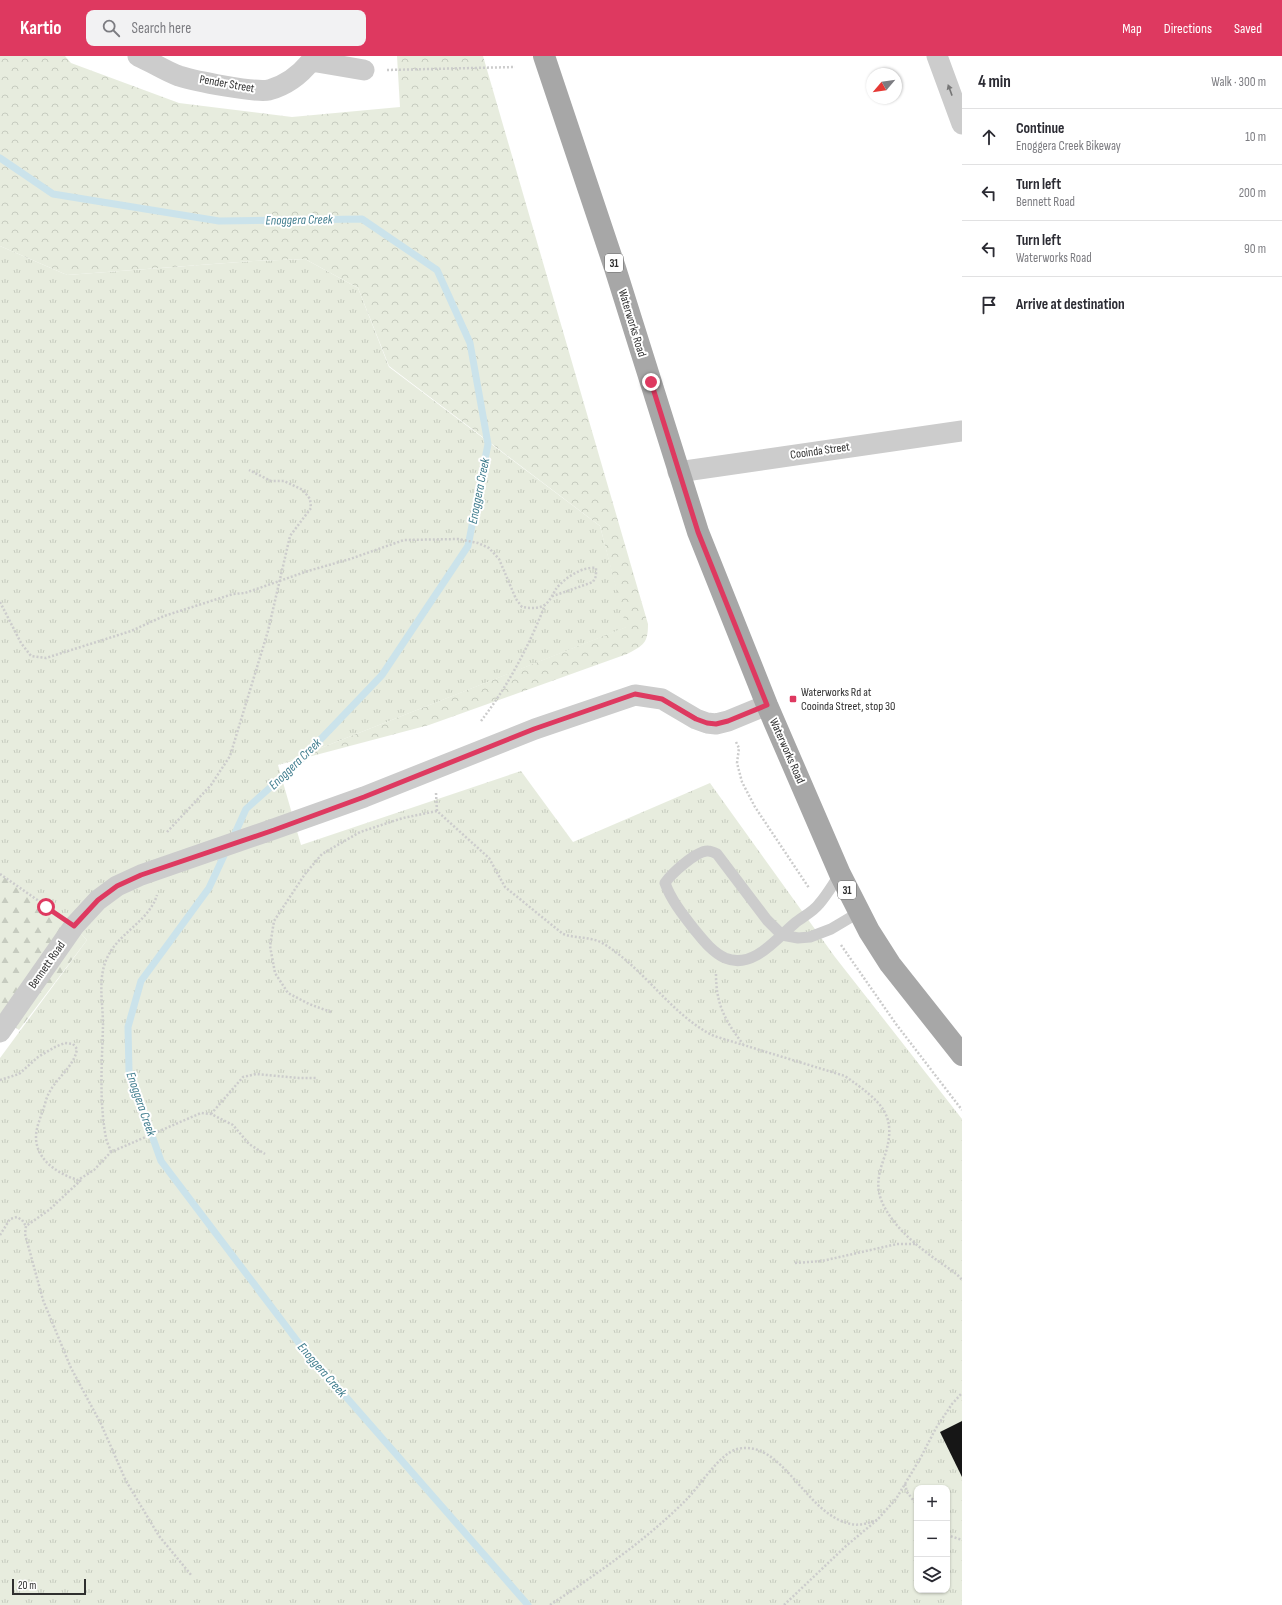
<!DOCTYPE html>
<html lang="en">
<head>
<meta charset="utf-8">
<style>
	:root { --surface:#fff; --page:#f2f2f3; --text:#2b2b33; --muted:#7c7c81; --line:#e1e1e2; --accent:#de3960 }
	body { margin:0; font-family:"Sofia Sans Condensed",sans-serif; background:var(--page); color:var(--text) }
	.controls { position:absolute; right:12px; bottom:12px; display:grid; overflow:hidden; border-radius:8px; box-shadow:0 1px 3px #0004 }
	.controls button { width:36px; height:36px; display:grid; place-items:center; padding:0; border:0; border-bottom:1px solid var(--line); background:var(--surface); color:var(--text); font:20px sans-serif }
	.compass { position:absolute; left:866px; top:12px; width:36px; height:36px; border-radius:50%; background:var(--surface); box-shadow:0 1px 3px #0004; rotate:241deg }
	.scale { position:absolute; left:12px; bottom:10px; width:74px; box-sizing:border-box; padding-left:4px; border:2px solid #2f2f2f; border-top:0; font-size:11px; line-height:14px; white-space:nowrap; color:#2f2f2f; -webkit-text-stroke:3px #fff; paint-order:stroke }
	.stop { position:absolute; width:12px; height:12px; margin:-9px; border:3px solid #de3960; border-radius:50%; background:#fff }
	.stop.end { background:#de3960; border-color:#fff; box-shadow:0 1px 4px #0008 }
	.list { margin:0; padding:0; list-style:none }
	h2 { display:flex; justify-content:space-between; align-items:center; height:52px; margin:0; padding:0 16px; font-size:17px }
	h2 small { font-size:13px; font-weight:400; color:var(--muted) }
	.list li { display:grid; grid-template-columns:26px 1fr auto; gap:12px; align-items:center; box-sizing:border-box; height:56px; padding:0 16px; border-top:1px solid var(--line) }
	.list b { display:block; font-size:15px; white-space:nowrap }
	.list p { margin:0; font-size:13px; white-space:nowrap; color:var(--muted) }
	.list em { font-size:13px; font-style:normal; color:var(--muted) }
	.icon { flex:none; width:22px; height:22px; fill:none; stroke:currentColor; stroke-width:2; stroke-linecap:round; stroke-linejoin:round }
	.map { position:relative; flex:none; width:962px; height:1549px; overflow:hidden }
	header { display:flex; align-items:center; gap:24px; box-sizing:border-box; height:56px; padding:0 20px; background:var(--accent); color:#fff }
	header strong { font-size:19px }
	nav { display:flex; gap:22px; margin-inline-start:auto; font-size:14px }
	.search { width:280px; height:36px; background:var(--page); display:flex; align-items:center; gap:10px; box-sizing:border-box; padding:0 14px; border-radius:8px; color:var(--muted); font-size:15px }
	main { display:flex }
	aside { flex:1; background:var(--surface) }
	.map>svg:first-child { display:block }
	.grass { fill:url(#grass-tufts); fill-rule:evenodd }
	.forest { fill:url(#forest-firs) }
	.park { fill:url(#park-crowns) }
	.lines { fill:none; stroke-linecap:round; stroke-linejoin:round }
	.stream { stroke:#cbe3eb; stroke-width:7 }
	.building { fill:#161616 }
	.path { stroke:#ccc; stroke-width:2.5; stroke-dasharray:2 2; stroke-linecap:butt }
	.lane { stroke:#ccc; stroke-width:11 }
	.street { stroke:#ccc; stroke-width:21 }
	.primary { stroke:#a7a7a7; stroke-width:22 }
	.oneway { fill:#767676 }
	.route { stroke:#de3960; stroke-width:5 }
	.poi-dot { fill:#de3960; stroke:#fff; stroke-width:1.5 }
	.labels { text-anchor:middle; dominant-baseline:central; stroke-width:4; stroke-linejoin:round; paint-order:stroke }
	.shield { fill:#fff; stroke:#6d6d6d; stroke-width:1 }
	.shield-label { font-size:11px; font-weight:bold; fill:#2f2f2f }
	.street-label { font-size:12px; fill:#2f2f2f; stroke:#fff }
	.poi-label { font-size:12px; fill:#2f2f2f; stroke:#fff; text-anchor:start }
	.water-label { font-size:13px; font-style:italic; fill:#407d8e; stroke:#fff }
</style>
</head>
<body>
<header>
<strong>Kartio</strong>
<div class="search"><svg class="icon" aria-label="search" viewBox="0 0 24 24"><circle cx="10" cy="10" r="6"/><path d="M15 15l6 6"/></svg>Search here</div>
<nav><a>Map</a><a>Directions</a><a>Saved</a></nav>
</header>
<main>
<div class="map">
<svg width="962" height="1549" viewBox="0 0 962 1549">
	<defs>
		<pattern id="grass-tufts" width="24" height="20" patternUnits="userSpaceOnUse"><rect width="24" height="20" fill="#e7ecde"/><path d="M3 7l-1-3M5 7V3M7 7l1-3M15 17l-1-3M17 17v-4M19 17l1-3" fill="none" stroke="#c6cbbf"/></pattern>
		<pattern id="forest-firs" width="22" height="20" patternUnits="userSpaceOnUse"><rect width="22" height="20" fill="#e7ecde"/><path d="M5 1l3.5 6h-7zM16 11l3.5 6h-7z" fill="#c6cbbf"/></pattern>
		<pattern id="park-crowns" width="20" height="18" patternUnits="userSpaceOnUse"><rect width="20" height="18" fill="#e7ecde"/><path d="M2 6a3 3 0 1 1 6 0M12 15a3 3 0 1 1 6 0" fill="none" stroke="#c6cbbf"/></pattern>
	</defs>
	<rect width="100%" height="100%" fill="#fff"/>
	<path class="grass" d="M0 190 67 219 253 205 305 203 358 232 389 311 600 470 627 571 278 709 301 789 521 715 573 786 710 727 835 901 962 1063V1549H0V1002L87 884 74 870 0 818ZM917 1432H947V1534H917Z"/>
	<path class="forest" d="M0 818 74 870 87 884 19 974 0 961Z"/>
	<path class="park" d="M0 0H65L71 7 179 47 292 61 400 51 397 0H483L648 568C648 587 644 589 627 598L429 669 278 709 626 571 600 470 389 310 358 232 305 203 253 205 67 219 0 190Z"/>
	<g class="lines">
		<g class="stream">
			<path d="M0 102 53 138 219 165 362 163 437 214 470 287 488 388 468 490 382 619 299 706 246 753 232 784"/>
			<path d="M227 793 209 832 141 925 128 971 129 1015 161 1105 298 1286 528 1549"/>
		</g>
	</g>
	<path class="building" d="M962 1365V1421L940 1376Z"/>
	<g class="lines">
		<g class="path">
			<path d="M387 14 515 11"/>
			<path d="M0 546 21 587 31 600 46 602 131 575 164 560 233 538 245 537 308 515 350 503 404 484 458 483 478 487 489 492 499 503 516 543 522 551C529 552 536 553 543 550 549 547 553 538 556 533 564 522 583 510 596 512V520L593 526 550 541"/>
			<path d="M481 665C508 630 529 590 545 549"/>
			<path d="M736 686 739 692 737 707 742 726 755 751 809 832"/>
			<path d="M436 737 437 755 489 802 505 831 563 878C577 883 591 880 604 888 646 914 671 959 714 980L845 1020C881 1046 900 1058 883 1105 878 1120 876 1132 882 1146 893 1171 917 1190 938 1205 946 1211 956 1216 962 1224"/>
			<path d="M167 776 211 729 230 700 268 575 290 480 311 452 310 443 303 434 284 425H271L249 414"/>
			<path d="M0 818 56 857"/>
			<path d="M841 889 896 968 962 1054"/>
			<path d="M716 918C716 948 725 965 743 988"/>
			<path d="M331 956 309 948 288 937 275 917 270 890 274 865 305 818 322 798 360 776 403 762 437 755"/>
			<path d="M0 1024 19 1018 38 1001 55 991 65 987 73 988 77 993C74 1011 57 1021 49 1037 46 1042 45 1049 43 1054 40 1063 36 1072 36 1081 36 1104 58 1118 78 1124L94 1114 111 1096 201 1057 211 1058 233 1069 249 1088 265 1098"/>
			<path d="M211 1058 243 1021 256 1018 299 1022H317"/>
			<path d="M111 1096C110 1092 107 1087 106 1082 99 1046 102 1006 103 969 103 947 97 921 108 900 120 876 149 865 157 839"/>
			<path d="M81 1124 49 1154 26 1170 25 1178 43 1244 71 1312 101 1368 126 1425 159 1480 192 1520"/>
			<path d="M0 1179 10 1163 17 1161 22 1164 26 1170"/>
			<path d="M795 1207 822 1205 897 1188H917"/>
			<path d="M905 1428 907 1436 917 1449"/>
			<path d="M947 1479 962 1484"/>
			<path d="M550 1549C598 1517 645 1485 686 1444 700 1430 719 1398 737 1393 783 1382 805 1459 851 1468 859 1470 869 1467 877 1464"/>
			<path d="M784 1549 846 1490 877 1464 896 1443 921 1401 936 1372 952 1348 962 1337"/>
		</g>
		<path class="lane" d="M840 818C833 828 827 839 819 848 813 856 802 861 795 867 777 882 753 914 725 902 712 896 703 884 694 873 683 859 671 844 665 827 671 818 697 794 708 795 711 795 715 797 717 798L767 864 782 879 798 882 810 881 831 873 858 857"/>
		<g class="street">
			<path d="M138 0C152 6 165 15 179 20 195 25 255 37 269 34 287 29 300 19 311 5L364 14"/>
			<path d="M937 0 962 68"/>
			<path d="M678 416 962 375"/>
			<path d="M0 976 74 870 98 844 117 830 141 819 274 773 364 741 535 673 635 639 662 643 696 663 707 667 716 668 728 665 767 649"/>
		</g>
		<path class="primary" d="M544 0 615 212 698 476 767 649 840 818 869 875 890 908 962 999"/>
	</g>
	<defs><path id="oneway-solid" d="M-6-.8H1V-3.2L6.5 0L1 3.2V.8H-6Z"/></defs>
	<use class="oneway" href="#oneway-solid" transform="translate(950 34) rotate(-110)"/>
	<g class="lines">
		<path class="route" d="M46 851 74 870 98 844 117 830 141 819 274 774 364 741 534 673 635 638 662 643 696 663 707 667 716 668 728 665 767 649 698 476 651 326"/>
	</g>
	<rect class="poi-dot" x="789" y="639" width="8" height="8" rx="2"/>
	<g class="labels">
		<g class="shield">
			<rect x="605" y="198" width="18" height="18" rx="3"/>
			<rect x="838" y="825" width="18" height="18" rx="3"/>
		</g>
		<g class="shield-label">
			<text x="614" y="207">31</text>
			<text x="847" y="834">31</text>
		</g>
		<g class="street-label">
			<text transform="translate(227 28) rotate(10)">Pender Street</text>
			<text transform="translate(632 267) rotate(73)">Waterworks Road</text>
			<text transform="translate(820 395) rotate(-8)">Cooinda Street</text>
			<text transform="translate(787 695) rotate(66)">Waterworks Road</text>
			<text transform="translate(47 909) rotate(-55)">Bennett Road</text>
		</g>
		<g class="poi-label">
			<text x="801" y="636">Waterworks Rd at<tspan x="801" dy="14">Cooinda Street, stop 30</tspan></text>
		</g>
		<g class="water-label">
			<text transform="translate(299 164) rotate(-1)">Enoggera Creek</text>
			<text transform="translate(479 435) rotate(-79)">Enoggera Creek</text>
			<text transform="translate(295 708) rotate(-44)">Enoggera Creek</text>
			<text transform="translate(141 1048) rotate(71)">Enoggera Creek</text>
			<text transform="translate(322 1314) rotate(49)">Enoggera Creek</text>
		</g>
	</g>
</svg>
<div class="controls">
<button>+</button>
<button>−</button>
<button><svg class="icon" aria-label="layers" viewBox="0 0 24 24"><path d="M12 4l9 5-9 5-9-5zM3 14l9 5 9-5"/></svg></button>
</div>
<svg class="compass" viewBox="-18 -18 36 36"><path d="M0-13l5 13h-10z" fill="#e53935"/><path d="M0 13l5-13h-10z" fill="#7c7c81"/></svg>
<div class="scale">20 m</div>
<div class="stop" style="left:46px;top:851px"></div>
<div class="stop end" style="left:651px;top:326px"></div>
</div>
<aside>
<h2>4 min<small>Walk · 300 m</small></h2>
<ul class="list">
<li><svg class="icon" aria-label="ahead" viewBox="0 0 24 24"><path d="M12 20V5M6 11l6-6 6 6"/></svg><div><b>Continue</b><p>Enoggera Creek Bikeway</p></div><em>10 m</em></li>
<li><svg class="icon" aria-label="left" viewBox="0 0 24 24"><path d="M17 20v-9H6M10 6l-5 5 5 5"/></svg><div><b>Turn left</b><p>Bennett Road</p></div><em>200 m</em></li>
<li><svg class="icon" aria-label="left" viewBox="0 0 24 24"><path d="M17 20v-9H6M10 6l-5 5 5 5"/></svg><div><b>Turn left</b><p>Waterworks Road</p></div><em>90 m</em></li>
<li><svg class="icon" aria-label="arrive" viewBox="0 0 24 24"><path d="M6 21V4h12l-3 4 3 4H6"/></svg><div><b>Arrive at destination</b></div></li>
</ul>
</aside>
</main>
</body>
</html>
